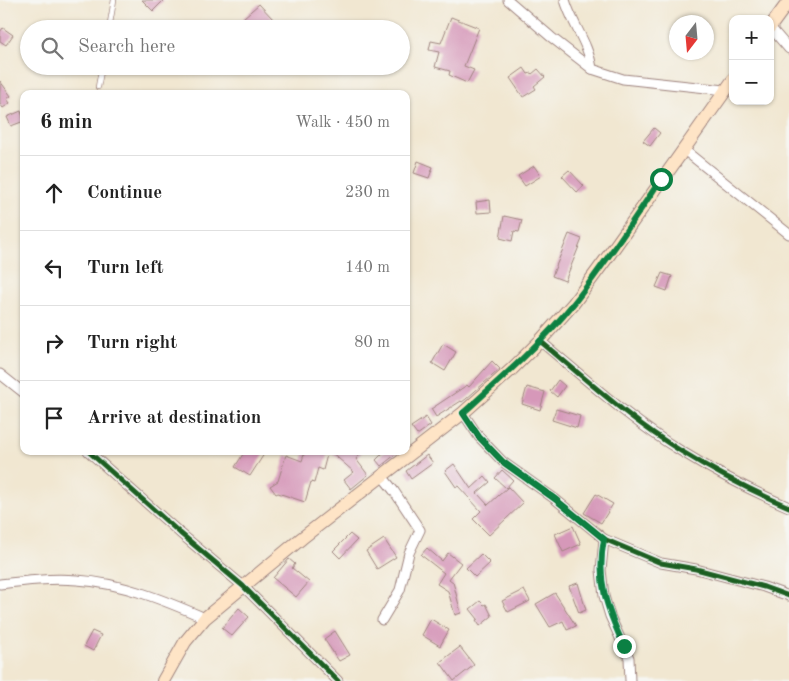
<!DOCTYPE html>
<html lang="en">
<head>
<meta charset="utf-8">
<style>
	:root { --surface:#fff; --page:#f2f2f2; --text:#222; --muted:#767676; --line:#e0e0e0 }
	body { margin:0; font-family:"Old Standard TT",serif; background:var(--page); color:var(--text) }
	.controls { position:absolute; right:15px; top:15px; display:grid; overflow:hidden; border-radius:10px; box-shadow:0 1px 4px #0004 }
	.controls button { width:45px; height:45px; display:grid; place-items:center; padding:0; border:0; border-bottom:1px solid var(--line); background:var(--surface); color:var(--text); font:25px sans-serif }
	.compass { position:absolute; left:669px; top:15px; width:45px; height:45px; border-radius:50%; background:var(--surface); box-shadow:0 1px 4px #0004; rotate:196deg }
	.stop { position:absolute; width:15px; height:15px; margin:-11px; border:4px solid #0b8043; border-radius:50%; background:#fff }
	.stop.end { background:#0b8043; border-color:#fff; box-shadow:0 1px 5px #0008 }
	.list { margin:0; padding:0; list-style:none }
	h2 { display:flex; justify-content:space-between; align-items:center; height:65px; margin:0; padding:0 20px; font-size:21px }
	h2 small { font-size:16px; font-weight:400; color:var(--muted) }
	.list li { display:grid; grid-template-columns:32px 1fr auto; gap:15px; align-items:center; box-sizing:border-box; height:75px; padding:0 20px; border-top:1px solid var(--line) }
	.list b { display:block; font-size:19px; white-space:nowrap }
	.list em { font-size:16px; font-style:normal; color:var(--muted) }
	.icon { flex:none; width:28px; height:28px; fill:none; stroke:currentColor; stroke-width:2; stroke-linecap:round; stroke-linejoin:round }
	.map { position:relative; flex:none; width:789px; height:681px; overflow:hidden }
	.search { position:absolute; background:var(--surface); box-shadow:0 1px 4px #0004; left:20px; top:20px; width:390px; height:55px; display:flex; align-items:center; gap:12px; box-sizing:border-box; padding:0 18px; border-radius:28px; color:var(--muted); font-size:19px }
	.panel { position:absolute; background:var(--surface); box-shadow:0 1px 4px #0004; left:20px; top:90px; width:390px; height:365px; border-radius:10px }
	.map>svg:first-child { display:block }
	.building { fill:#d698b9 }
	.lines { fill:none; stroke-linecap:round; stroke-linejoin:round }
	.lane-casing { stroke:#9e837e; stroke-width:6 }
	.street-casing { stroke:#9e837e; stroke-width:11 }
	.secondary-casing { stroke:#9e837e; stroke-width:14 }
	.lane { stroke:#fff; stroke-width:4.5 }
	.street { stroke:#fff; stroke-width:9 }
	.secondary { stroke:#fee4c6; stroke-width:12 }
	.cycleway-casing { stroke:#f6f6f2; stroke-width:8 }
	.cycleway { stroke:#1b5e20; stroke-width:5 }
	.route { stroke:#0b8043; stroke-width:6 }
</style>
</head>
<body>
<div class="map">
<svg width="789" height="681" viewBox="0 0 789 681">
	<rect width="100%" height="100%" fill="#f6f6f2"/>
	<filter id="ink" filterUnits="userSpaceOnUse"><feTurbulence type="fractalNoise" baseFrequency=".02" numOctaves="2"/><feDisplacementMap in="SourceGraphic" scale="10" xChannelSelector="R" yChannelSelector="G"/><feConvolveMatrix kernelMatrix="1 2 1 2 8 2 1 2 1" color-interpolation-filters="sRGB"/></filter>
	<filter id="wash" filterUnits="userSpaceOnUse"><feTurbulence type="fractalNoise" baseFrequency=".0096" numOctaves="4" result="noise"/><feDisplacementMap in="SourceGraphic" scale="20" xChannelSelector="R" yChannelSelector="G"/><feGaussianBlur stdDeviation="1.12" result="paint"/><feColorMatrix in="noise" values="0 0 0 0 0 0 0 0 0 0 0 0 0 0 0 0 0 1.4 0 .05"/><feComposite in="paint" operator="in"/></filter>
	<g filter="url(#wash)">
		<rect width="100%" height="100%" fill="#f1e7d1"/>
		<g id="blocks">
			<g class="building">
				<path d="M142 0H164L153 11Z"/>
				<path d="M259 4 273 19 262 29H253L243 18Z"/>
				<path d="M451 17 479 28 464 66 474 70 467 83 449 75 450 71 435 67 439 52 429 50 431 41 441 43Z"/>
				<path d="M3 28 13 35 6 45 0 41V32Z"/>
				<path d="M524 68 528 74 531 73 532 74 538 69 545 77 534 86 536 89 523 97 510 78Z"/>
				<path d="M0 81 11 96 7 99 10 103 3 108 0 104Z"/>
				<path d="M21 111 24 121 11 126 7 117Z"/>
				<path d="M654 128 660 133 650 146 643 141Z"/>
				<path d="M418 161 433 167 429 178 414 173Z"/>
				<path d="M534 166 541 176 525 186 518 176Z"/>
				<path d="M569 170 584 186 577 192 562 176Z"/>
				<path d="M490 200 491 212 477 213 476 202Z"/>
				<path d="M504 216 522 220 519 232 514 231 512 241 500 238Z"/>
				<path d="M569 234 582 239 565 281 552 276Z"/>
				<path d="M662 273 672 276 667 291 656 287Z"/>
				<path d="M443 344 456 352 445 371 432 363Z"/>
				<path d="M492 361 500 369 466 399 462 402 461 401 436 417 431 409 467 385 469 387Z"/>
				<path d="M558 380 565 386 557 397 550 391Z"/>
				<path d="M527 387 545 392 540 410 522 404Z"/>
				<path d="M556 409 580 416 577 428 552 420Z"/>
				<path d="M426 417 431 425 417 435 411 427Z"/>
				<path d="M245 451H266L250 476 235 467Z"/>
				<path d="M305 451H328L323 470 318 468 314 483 311 482 305 502 278 493 276 494 270 486 278 481 286 455 302 461Z"/>
				<path d="M330 451H363L356 459 368 475 351 489 344 480 354 472Z"/>
				<path d="M385 451H400L381 466 376 460Z"/>
				<path d="M427 455 433 463 411 479 406 471Z"/>
				<path d="M454 464 471 489 485 476 490 482 477 493 488 505 508 487 523 503 489 535 473 519 481 511 458 486 456 487 445 471Z"/>
				<path d="M502 470 513 480 506 488 495 478Z"/>
				<path d="M596 494 613 504 601 523 584 513Z"/>
				<path d="M573 526 581 544 563 552 555 534Z"/>
				<path d="M350 534 357 540 340 558 333 551Z"/>
				<path d="M384 539 396 557 377 569 366 551Z"/>
				<path d="M427 548 442 561 448 553 461 563 449 579 453 582 461 613 455 615 448 591 437 584 444 573 421 555Z"/>
				<path d="M481 554 490 563 475 577 466 568Z"/>
				<path d="M289 559 295 564 292 568 309 582 296 597 273 578Z"/>
				<path d="M578 583 586 610 579 613 569 586Z"/>
				<path d="M524 590 530 601 508 612 502 601Z"/>
				<path d="M555 593 576 626 567 630 563 621 550 627 536 604Z"/>
				<path d="M480 601 484 605 486 604 492 616 480 626 476 620 478 619 470 609Z"/>
				<path d="M239 608 249 617 232 636 222 628Z"/>
				<path d="M431 619 449 630 440 646 422 635Z"/>
				<path d="M92 631 101 635 93 651 84 646Z"/>
				<path d="M335 631 350 655 339 661 324 639Z"/>
				<path d="M460 647 474 665 454 681 440 662Z"/>
			</g>
		</g>
	</g>
	<g filter="url(#ink)">
		<use href="#blocks" fill-opacity="0" stroke="#9e837e" stroke-width="1"/>
		<g class="lines">
			<defs>
				<g id="lane">
					<path d="M109 29 114 0"/>
					<path d="M98 87 102 66"/>
				</g>
				<g id="street">
					<path d="M508 0 551 37 592 69 623 79 725 90"/>
					<path d="M565 0C572 24 589 44 592 69"/>
					<path d="M770 27 789 49"/>
					<path d="M683 149 789 234"/>
					<path d="M540 341C586 379 630 420 681 451 715 472 752 491 789 507"/>
					<path d="M0 374 24 393"/>
					<path d="M463 413 479 437 503 462 555 499 604 539 661 563 696 569 764 587 789 596"/>
					<path d="M88 451 180 533 243 586 338 681"/>
					<path d="M604 539 601 570 604 596 610 616 629 658 630 681"/>
					<path d="M0 584C25 581 51 578 77 580 122 583 164 600 205 618"/>
					<path d="M382 620 400 590 409 553 420 530 394 491 382 476"/>
				</g>
				<g id="secondary">
					<path d="M770 27 789 1"/>
					<path d="M163 681 185 642 205 618 302 538 463 413 512 369 540 341 573 304 609 255 733 80"/>
				</g>
			</defs>
			<use href="#lane" class="lane-casing"/>
			<use href="#street" class="street-casing"/>
			<use href="#secondary" class="secondary-casing"/>
			<use href="#lane" class="lane"/>
			<use href="#street" class="street"/>
			<use href="#secondary" class="secondary"/>
			<defs>
				<g id="cycleway">
					<path d="M540 341C586 379 630 420 681 451 715 472 752 491 789 507"/>
					<path d="M463 413 479 437 503 462 555 499 604 539 661 563 696 569 764 587 789 596"/>
					<path d="M88 451 180 533 243 586 338 681"/>
				</g>
			</defs>
			<use href="#cycleway" class="cycleway-casing"/>
			<use href="#cycleway" class="cycleway"/>
		</g>
	</g>
	<g class="lines" filter="url(#ink)">
		<path class="route" d="M624 646C607 609 596 581 604 539L555 499 503 462 479 437 463 413C502 378 541 344 574 303 605 264 633 221 661 179"/>
	</g>
</svg>
<div class="controls">
<button>+</button>
<button>−</button>
</div>
<svg class="compass" viewBox="-18 -18 36 36"><path d="M0-13l5 13h-10z" fill="#e53935"/><path d="M0 13l5-13h-10z" fill="#767676"/></svg>
<div class="stop" style="left:661px;top:179px"></div>
<div class="stop end" style="left:624px;top:646px"></div>
<div class="search"><svg class="icon" aria-label="search" viewBox="0 0 24 24"><circle cx="10" cy="10" r="6"/><path d="M15 15l6 6"/></svg>Search here</div>
<section class="panel">
<h2>6 min<small>Walk · 450 m</small></h2>
<ul class="list">
<li><svg class="icon" aria-label="ahead" viewBox="0 0 24 24"><path d="M12 20V5M6 11l6-6 6 6"/></svg><div><b>Continue</b></div><em>230 m</em></li>
<li><svg class="icon" aria-label="left" viewBox="0 0 24 24"><path d="M17 20v-9H6M10 6l-5 5 5 5"/></svg><div><b>Turn left</b></div><em>140 m</em></li>
<li><svg class="icon" aria-label="right" viewBox="0 0 24 24"><path d="M7 20v-9h11M14 6l5 5-5 5"/></svg><div><b>Turn right</b></div><em>80 m</em></li>
<li><svg class="icon" aria-label="arrive" viewBox="0 0 24 24"><path d="M6 21V4h12l-3 4 3 4H6"/></svg><div><b>Arrive at destination</b></div></li>
</ul>
</section>
</div>
</body>
</html>
